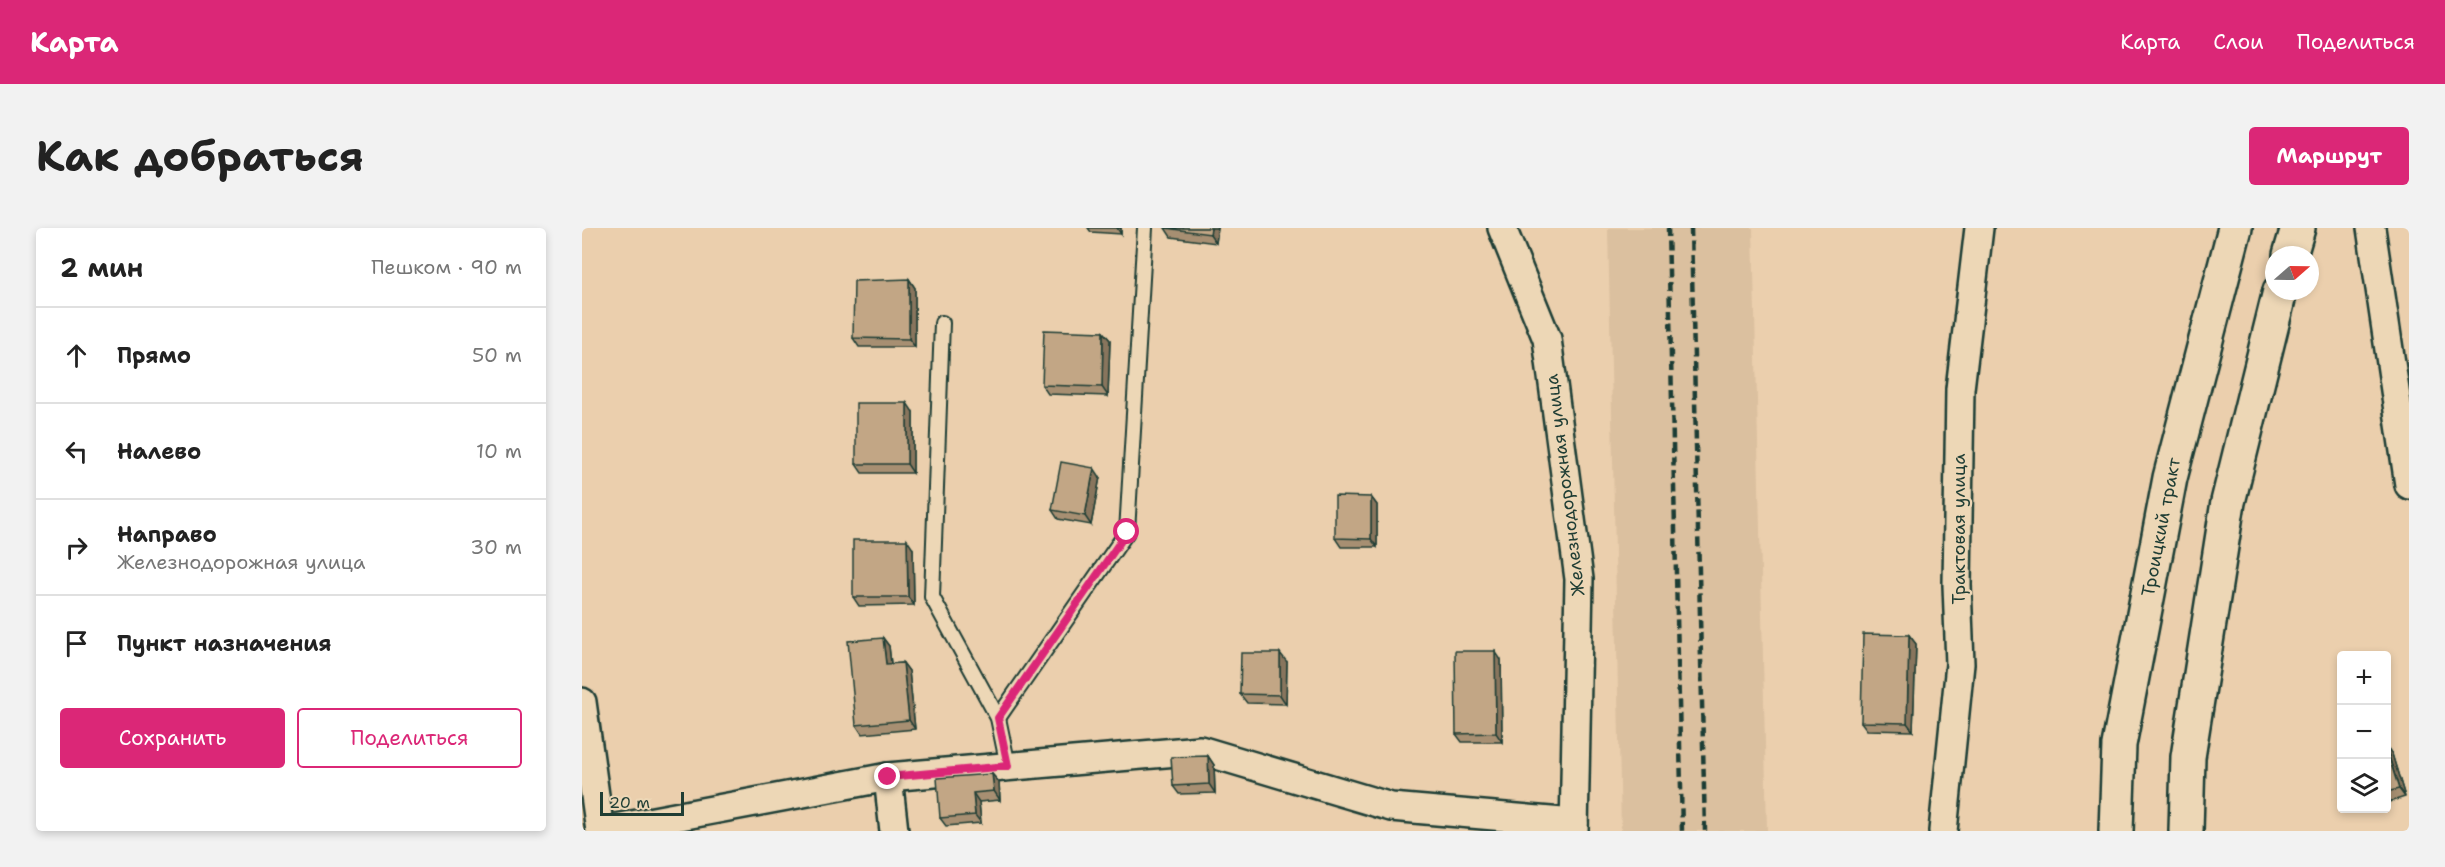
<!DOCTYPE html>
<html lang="ru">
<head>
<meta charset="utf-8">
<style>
	:root { --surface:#fff; --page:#f2f2f2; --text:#222; --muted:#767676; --line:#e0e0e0; --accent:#db2777 }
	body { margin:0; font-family:"Shantell Sans",sans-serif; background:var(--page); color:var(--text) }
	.controls { position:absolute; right:18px; bottom:18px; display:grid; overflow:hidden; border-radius:6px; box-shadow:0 3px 9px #0003 }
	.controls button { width:54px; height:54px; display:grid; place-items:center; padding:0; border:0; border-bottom:2px solid var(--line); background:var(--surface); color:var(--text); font:30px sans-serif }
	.compass { position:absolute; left:1683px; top:18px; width:54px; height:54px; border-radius:50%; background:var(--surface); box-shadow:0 3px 9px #0003; rotate:70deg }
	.scale { position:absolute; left:18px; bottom:15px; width:84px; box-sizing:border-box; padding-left:6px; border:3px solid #1f3d34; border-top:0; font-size:16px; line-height:21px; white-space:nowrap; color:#1f3d34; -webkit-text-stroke:4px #edd7b6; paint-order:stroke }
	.stop { position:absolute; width:18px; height:18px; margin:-14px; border:4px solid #db2777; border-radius:50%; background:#fff }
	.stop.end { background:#db2777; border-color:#fff; box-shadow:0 2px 6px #0008 }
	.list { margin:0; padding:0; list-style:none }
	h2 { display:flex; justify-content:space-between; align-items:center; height:78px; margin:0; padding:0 24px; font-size:26px }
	h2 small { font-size:20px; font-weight:400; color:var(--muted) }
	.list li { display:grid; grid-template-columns:39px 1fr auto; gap:18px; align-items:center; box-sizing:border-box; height:96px; padding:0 24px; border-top:2px solid var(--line) }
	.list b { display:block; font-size:22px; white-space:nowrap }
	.list p { margin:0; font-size:20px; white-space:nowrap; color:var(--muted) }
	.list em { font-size:20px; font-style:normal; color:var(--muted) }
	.actions { display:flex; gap:12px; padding:18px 24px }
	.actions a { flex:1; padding:14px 0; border:2px solid var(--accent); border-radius:6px; text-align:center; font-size:21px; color:var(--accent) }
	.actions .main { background:var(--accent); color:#fff }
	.icon { flex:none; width:33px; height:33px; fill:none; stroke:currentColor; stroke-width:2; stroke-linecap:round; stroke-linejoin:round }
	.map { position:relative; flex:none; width:1827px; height:603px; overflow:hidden; border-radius:6px }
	header { display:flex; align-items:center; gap:36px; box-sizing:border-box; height:84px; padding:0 30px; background:var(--accent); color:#fff }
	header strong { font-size:28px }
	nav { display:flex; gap:33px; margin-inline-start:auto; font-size:21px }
	.intro { display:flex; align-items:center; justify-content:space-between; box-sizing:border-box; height:144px; padding:0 36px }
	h1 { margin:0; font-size:42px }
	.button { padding:15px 27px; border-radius:6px; background:var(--accent); color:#fff; font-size:21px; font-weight:700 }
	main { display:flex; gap:36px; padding:0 36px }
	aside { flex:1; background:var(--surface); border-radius:6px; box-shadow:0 3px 9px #0003 }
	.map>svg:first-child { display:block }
	.built { fill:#dbc09f }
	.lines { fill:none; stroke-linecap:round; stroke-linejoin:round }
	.service-casing { stroke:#1f3d34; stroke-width:18 }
	.minor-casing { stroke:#1f3d34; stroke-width:32 }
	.primary-casing { stroke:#1f3d34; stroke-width:38 }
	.service { stroke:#edd7b6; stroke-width:14 }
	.minor { stroke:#edd7b6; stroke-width:27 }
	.primary { stroke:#edd7b6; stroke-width:33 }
	.rail { stroke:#1f3d34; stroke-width:4.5; stroke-dasharray:9 4.5; stroke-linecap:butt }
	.wall { fill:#a78f72; stroke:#1f3d34; stroke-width:1.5 }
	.shaded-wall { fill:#88745d; stroke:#1f3d34; stroke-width:1.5 }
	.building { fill:#c2a685; stroke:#1f3d34; stroke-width:1.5 }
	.route { stroke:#db2777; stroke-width:8 }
	.labels { text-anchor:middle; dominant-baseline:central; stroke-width:4.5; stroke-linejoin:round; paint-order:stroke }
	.street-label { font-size:18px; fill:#1f3d34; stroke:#edd7b6 }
</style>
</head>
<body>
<header>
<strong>Карта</strong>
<nav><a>Карта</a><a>Слои</a><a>Поделиться</a></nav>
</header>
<div class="intro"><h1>Как добраться</h1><a class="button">Маршрут</a></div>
<main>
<aside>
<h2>2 мин<small>Пешком · 90 m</small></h2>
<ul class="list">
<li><svg class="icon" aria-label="ahead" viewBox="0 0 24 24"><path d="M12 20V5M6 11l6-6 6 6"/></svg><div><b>Прямо</b></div><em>50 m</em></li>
<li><svg class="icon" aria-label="left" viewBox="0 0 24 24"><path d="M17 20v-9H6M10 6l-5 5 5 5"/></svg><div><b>Налево</b></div><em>10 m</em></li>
<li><svg class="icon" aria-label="right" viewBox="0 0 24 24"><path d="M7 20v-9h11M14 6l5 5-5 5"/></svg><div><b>Направо</b><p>Железнодорожная улица</p></div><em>30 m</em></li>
<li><svg class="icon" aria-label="arrive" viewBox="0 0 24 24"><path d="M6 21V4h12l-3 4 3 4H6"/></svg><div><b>Пункт назначения</b></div></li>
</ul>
<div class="actions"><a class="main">Сохранить</a><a>Поделиться</a></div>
</aside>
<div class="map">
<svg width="1827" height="603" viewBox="0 0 1827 603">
	<rect width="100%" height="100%" fill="#ebcfad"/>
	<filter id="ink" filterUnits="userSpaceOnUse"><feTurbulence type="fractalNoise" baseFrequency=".0167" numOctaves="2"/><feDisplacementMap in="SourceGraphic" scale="12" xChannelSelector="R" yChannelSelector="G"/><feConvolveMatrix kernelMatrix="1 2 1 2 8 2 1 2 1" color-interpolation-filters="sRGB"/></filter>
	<g filter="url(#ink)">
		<path class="built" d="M1026 0H1171L1185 603H1039Z"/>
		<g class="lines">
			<defs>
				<g id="service">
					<path d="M360 95 350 369 416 490 426 538"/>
					<path d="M416 490 545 304 563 0"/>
				</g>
				<g id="minor">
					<path d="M920 0 965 111 997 351 992 603"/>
					<path d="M1789 0 1827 257"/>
					<path d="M0 474 18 603 306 549 618 522 809 579 992 595"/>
					<path d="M306 549 312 603"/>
					<path d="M1361 603 1378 436 1375 357 1378 161 1397 0"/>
				</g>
				<g id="primary">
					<path d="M1708 27 1716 0"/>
					<path d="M1534 603 1537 517 1588 250 1653 0"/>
					<path d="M1604 603 1606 529 1646 274 1698 63"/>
				</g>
			</defs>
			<use href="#service" class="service-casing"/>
			<use href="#minor" class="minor-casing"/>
			<use href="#primary" class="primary-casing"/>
			<use href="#service" class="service"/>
			<use href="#minor" class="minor"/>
			<use href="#primary" class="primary"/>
			<g class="rail">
				<path d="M1086 0 1100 603"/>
				<path d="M1109 0 1123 603"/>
			</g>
		</g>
		<g class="wall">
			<path d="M506 0H539V6L509 4Z"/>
			<path d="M583 0H636L634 15 589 9Z"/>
			<path d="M327 51 333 60V119H277L271 110Z"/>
			<path d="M521 104 528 112 526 168 466 166 460 157Z"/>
			<path d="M331 184V245H280L274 236Z"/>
			<path d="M518 249 509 297 476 291 470 282Z"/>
			<path d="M789 269 795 277V319H759L753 310Z"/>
			<path d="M331 321 332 377 277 378 271 369Z"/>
			<path d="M1327 407 1334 416 1331 503 1285 502 1279 494Z"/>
			<path d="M301 410 307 418 309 436 321 435 327 443 333 501 280 506 274 497Z"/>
			<path d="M919 432 920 514H880L874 506Z"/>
			<path d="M705 434 704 476 665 475 658 466Z"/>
			<path d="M1804 518 1810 526 1823 569 1804 575Z"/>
			<path d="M626 528 632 537 633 565 597 566 591 558Z"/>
			<path d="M410 546 417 554 418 572 397 574 399 595 364 598 358 590Z"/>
		</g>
		<g class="shaded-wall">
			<path d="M535 0H539V6Z"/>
			<path d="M629 0H636L634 15 628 6Z"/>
			<path d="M327 51 333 60V119L327 111Z"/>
			<path d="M521 104 528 112 526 168 520 159Z"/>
			<path d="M325 175 331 184V245L325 236Z"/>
			<path d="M512 240 518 249 509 297 503 288Z"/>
			<path d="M789 269 795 277V319L789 311Z"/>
			<path d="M325 312 331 321 332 377 326 369Z"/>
			<path d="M1327 407 1334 416 1331 503 1325 495Z"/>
			<path d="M301 410 307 418 310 445 304 436Z"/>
			<path d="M913 423 919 432 920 514 914 505Z"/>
			<path d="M698 425 705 434 704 476 698 467Z"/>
			<path d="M321 435 327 443 333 501 327 492Z"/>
			<path d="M1804 518 1810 526 1823 569 1817 561Z"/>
			<path d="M626 528 632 537 633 565 627 556Z"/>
			<path d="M410 546 417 554 418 572 412 563Z"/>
			<path d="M391 565 397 574 399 595 393 587Z"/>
		</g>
		<g class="building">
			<path d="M583 0H629L628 6Z"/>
			<path d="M327 51V111L271 110 272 53Z"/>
			<path d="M462 102 521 104 520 159 460 157Z"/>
			<rect x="274" y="175" width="51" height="61"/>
			<path d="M479 234 512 240 503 288 470 282Z"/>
			<path d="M753 268 789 269V311L753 310Z"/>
			<path d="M271 312H325L326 369H271Z"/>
			<path d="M1281 406 1327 407 1325 495 1279 494Z"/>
			<path d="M301 410 304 436 321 435 327 492 274 497 266 413Z"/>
			<path d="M873 423H913L914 505 874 506Z"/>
			<path d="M659 425H698V467L658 466Z"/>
			<path d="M1804 520 1817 561 1804 564Z"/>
			<path d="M626 528 627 556 591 558 589 529Z"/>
			<path d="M410 546 412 563 391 565 393 587 358 590 355 550Z"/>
		</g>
	</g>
	<g class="lines" filter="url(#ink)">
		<path class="route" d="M306 549 426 538 416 490 545 304"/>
	</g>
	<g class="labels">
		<g class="street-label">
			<text transform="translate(983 257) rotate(-97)">Железнодорожная улица</text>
			<text transform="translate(1579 299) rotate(-79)">Троицкий тракт</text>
			<text transform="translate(1377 301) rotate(-90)">Трактовая улица</text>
		</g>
	</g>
</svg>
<div class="controls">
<button>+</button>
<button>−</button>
<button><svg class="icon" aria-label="layers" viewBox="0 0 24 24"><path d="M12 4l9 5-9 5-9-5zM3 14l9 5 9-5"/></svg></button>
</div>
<svg class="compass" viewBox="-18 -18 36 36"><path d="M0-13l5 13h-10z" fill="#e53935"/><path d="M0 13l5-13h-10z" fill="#767676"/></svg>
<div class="scale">20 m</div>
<div class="stop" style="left:545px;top:304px"></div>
<div class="stop end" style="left:306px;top:549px"></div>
</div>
</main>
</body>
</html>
